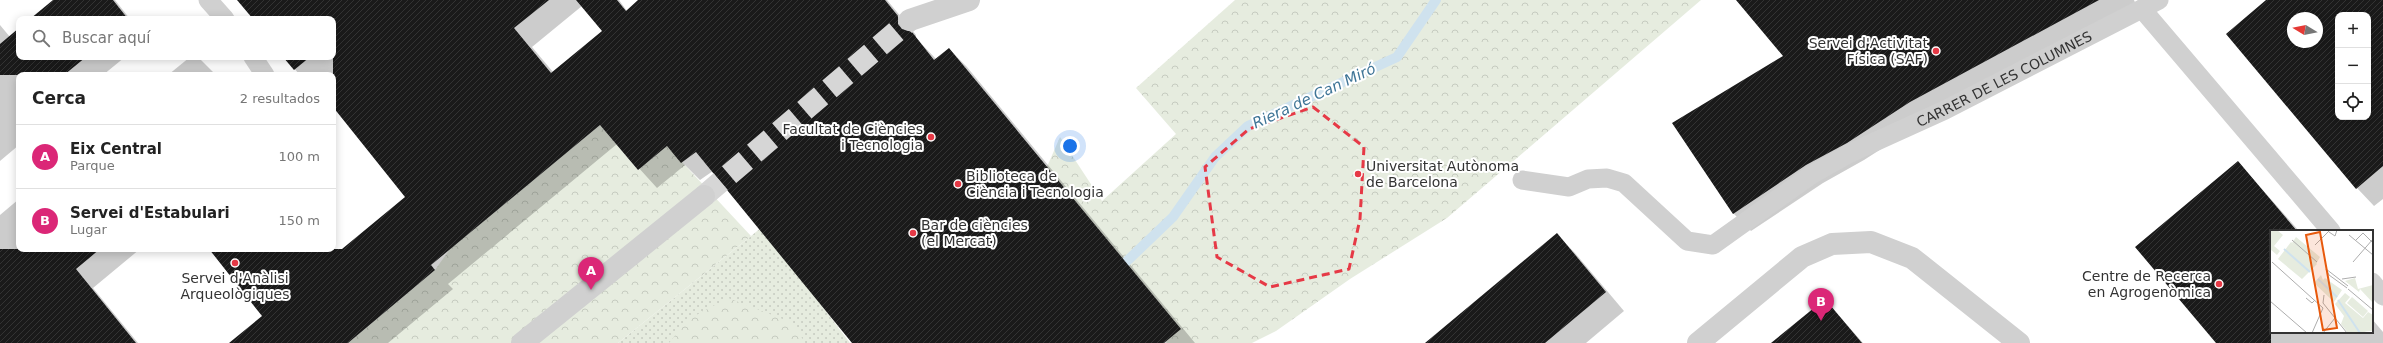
<!DOCTYPE html>
<html lang="es">
<head>
<meta charset="utf-8">
<style>
	:root { --surface:#fff; --page:#f6f6f6; --text:#222; --muted:#767676; --line:#e0e0e0; --accent:#db2777 }
	body { margin:0; font-family:"DejaVu Sans",sans-serif; background:var(--page); color:var(--text) }
	.controls { position:absolute; right:12px; top:12px; display:grid; overflow:hidden; border-radius:8px; box-shadow:0 2px 10px #0003 }
	.controls button { width:36px; height:36px; display:grid; place-items:center; padding:0; border:0; border-bottom:1px solid var(--line); background:var(--surface); color:var(--text); font:20px sans-serif }
	.compass { position:absolute; left:2287px; top:12px; width:36px; height:36px; border-radius:50%; background:var(--surface); box-shadow:0 2px 10px #0003; rotate:280deg }
	.you { position:absolute; left:1070px; top:146px; width:14px; height:14px; margin:-10px; border:3px solid #fff; border-radius:50%; background:#1a73e8; box-shadow:0 0 0 6px #1a73e833 }
	.badge { display:grid; place-items:center; width:26px; height:26px; border-radius:50%; background:var(--accent); color:#fff; font-size:13px; font-weight:700 }
	.pin { position:absolute; translate:-50% -33px; filter:drop-shadow(0 1px 2px #0008) }
	.pin::after { content:''; position:absolute; top:21px; width:14px; height:12px; background:inherit; clip-path:polygon(0 0,100% 0,50% 100%) }
	.list { margin:0; padding:0; list-style:none }
	h2 { display:flex; justify-content:space-between; align-items:center; height:52px; margin:0; padding:0 16px; font-size:17px }
	h2 small { font-size:13px; font-weight:400; color:var(--muted) }
	.list li { display:grid; grid-template-columns:26px 1fr auto; gap:12px; align-items:center; box-sizing:border-box; height:64px; padding:0 16px; border-top:1px solid var(--line) }
	.list b { display:block; font-size:15px; white-space:nowrap }
	.list p { margin:0; font-size:13px; white-space:nowrap; color:var(--muted) }
	.list em { font-size:13px; font-style:normal; color:var(--muted) }
	.icon { flex:none; width:22px; height:22px; fill:none; stroke:currentColor; stroke-width:2; stroke-linecap:round; stroke-linejoin:round }
	.map { position:relative; flex:none; width:2383px; height:343px; overflow:hidden }
	.search { position:absolute; background:var(--surface); box-shadow:0 2px 10px #0003; left:16px; top:16px; width:320px; height:44px; display:flex; align-items:center; gap:10px; box-sizing:border-box; padding:0 14px; border-radius:8px; color:var(--muted); font-size:15px }
	.panel { position:absolute; background:var(--surface); box-shadow:0 2px 10px #0003; left:16px; top:72px; width:320px; height:180px; border-radius:8px }
	.map>svg:first-child { display:block }
	.grass { fill:url(#grass-dots) }
	.forest { fill:url(#forest-crowns) }
	.shadow { fill:#0003; fill-rule:evenodd }
	.lines { fill:none; stroke-linecap:round; stroke-linejoin:round }
	.stream { stroke:#cfe2ee; stroke-width:10 }
	.building { fill:url(#building-hatch); fill-rule:evenodd }
	.street-tunnel { stroke:#d6d6d6; stroke-width:22; stroke-dasharray:22 11; stroke-linecap:butt }
	.lane { stroke:#d0d0d0; stroke-width:19 }
	.street { stroke:#d0d0d0; stroke-width:22 }
	.marked { fill:none; stroke:#e63946; stroke-width:3; stroke-dasharray:8 5; stroke-linejoin:round }
	.poi-dot { fill:#e63946; stroke:#fff; stroke-width:1.5 }
	.labels { text-anchor:middle; dominant-baseline:central; stroke-width:4; stroke-linejoin:round; paint-order:stroke }
	.poi-label { font-size:14px; fill:#333; stroke:#fff; text-anchor:end }
	.street-label { font-size:14px; fill:#333; stroke:#fff }
	.water-label { font-size:15px; font-style:italic; fill:#3f7597; stroke:#fff }
	.inset-river { fill:none; stroke:#cfe2ee; stroke-width:2 }
	.inset-road { fill:none; stroke:#adadad; stroke-width:1 }
	.view { fill:#e8590c; fill-opacity:0.15; stroke:#e8590c; stroke-width:2 }
	.inset-edge { fill:none; stroke:#333; stroke-width:2 }
</style>
</head>
<body>
<div class="map">
<svg width="2383" height="343" viewBox="0 0 2383 343">
	<defs>
		<pattern id="grass-dots" width="8" height="8" patternUnits="userSpaceOnUse"><rect width="8" height="8" fill="#e6ecdf"/><path d="M2 2h.1M6 6h.1" fill="none" stroke="#c6cbc0" stroke-width="1.8" stroke-linecap="round"/></pattern>
		<pattern id="forest-crowns" width="20" height="18" patternUnits="userSpaceOnUse"><rect width="20" height="18" fill="#e6ecdf"/><path d="M2 6a3 3 0 1 1 6 0M12 15a3 3 0 1 1 6 0" fill="none" stroke="#c6cbc0"/></pattern>
		<pattern id="building-hatch" width="6" height="6" patternUnits="userSpaceOnUse"><rect width="6" height="6" fill="#1a1a1a"/><path d="M-1 1l2-2M0 6l6-6M5 7l2-2" fill="none" stroke="#333"/></pattern>
	</defs>
	<rect width="100%" height="100%" fill="#fff"/>
	<path class="grass" d="M762 227 850 343H618L751 236Z"/>
	<g class="forest">
		<path d="M1235 0H1701L1447 218 1350 279 1276 331 1252 343H1167L1043 176 1060 137 1102 201 1176 134 1136 88Z"/>
		<path d="M600 125 638 170 667 146 751 236 618 343H348L435 270 450 249Z"/>
		<path d="M728 298 793 323 805 343H669L687 320Z"/>
	</g>
	<g class="shadow">
		<path d="M54 0H115L130 19H31Z"/>
		<path d="M253 0H619L627 11 640 0H887L916 35V38L936 59 949 49 967 67 1195 343H854L713 171 700 180 685 165 657 188 617 144 448 284 453 289 388 343H231L264 316 210 249H307L322 267 406 197 333 106V75H300L284 57H333V19H254ZM582 6 603 31 553 72 532 47Z"/>
		<path d="M1738 0H2134L2137 7 1928 119 1864 160 1823 183 1751 231 1734 214 1673 123 1785 57Z"/>
		<path d="M2267 0H2383V199L2374 206 2357 188 2227 34ZM2338 15H2368V117H2338ZM2293 18H2317V42H2293Z"/>
		<path d="M0 25 10 37 19 29V57H125L103 75H19V145L0 161Z"/>
		<path d="M190 57H198L216 75H168Z"/>
		<path d="M2238 162 2299 231H2271V332H2372V319L2383 332V343H2217Z"/>
		<path d="M19 199V249H140L93 288 138 343H0V215Z"/>
		<path d="M1557 235 1575 253 1624 311 1586 343H1426Z"/>
		<path d="M1825 300 1863 343H1773Z"/>
	</g>
	<g class="lines">
		<path class="stream" d="M1126 262 1173 217 1215 157 1248 126 1397 57 1436 0"/>
	</g>
	<g class="building">
		<path d="M53 0H113L128 19H30Z"/>
		<path d="M237 0H549L514 28 551 73 602 31 576 0H617L626 11 638 0H885L898 16V24L902 29 912 32 934 60 949 48 1181 329 1164 343H852L696 152 681 163 667 146 638 170 600 125 431 265 435 270 348 343H229L262 316 209 249H342L405 197 333 107V19H253Z"/>
		<path d="M1736 0H2099L1910 102 1847 143 1806 165 1733 214 1672 123 1783 56Z"/>
		<path d="M2266 0H2383V166L2356 189 2226 34ZM2338 15H2368V117H2338ZM2293 18H2317V42H2293Z"/>
		<path d="M19 28V57H86L64 75H0V44Z"/>
		<path d="M283 57H310L294 70Z"/>
		<path d="M2238 161 2297 231H2271V343H2216L2135 247Z"/>
		<path d="M1557 233 1606 292 1545 343H1425Z"/>
		<path d="M0 249H100L76 269 136 343H0Z"/>
		<path d="M1825 299 1862 343H1771Z"/>
	</g>
	<g class="lines">
		<path class="street-tunnel" d="M704 196 910 20"/>
		<g class="lane">
			<path d="M208 0 225 19"/>
			<path d="M2142 9 2331 231"/>
			<path d="M253 57 265 75"/>
			<path id="s1" d="M1522 180 1569 187 1588 179 1607 178 1624 183 1687 241 1713 245 1811 175 1848 154 1945 110 2159 0"/>
			<path d="M2372 282 2383 296"/>
		</g>
		<g class="street">
			<path d="M910 20 969 0"/>
			<path d="M522 343 704 196"/>
			<path d="M1698 343 1802 257 1832 244 1871 242 1912 258 2019 343"/>
		</g>
	</g>
	<path class="marked" d="M1313 107 1364 147 1360 219 1349 269 1270 287 1217 257 1205 167 1249 129Z"/>
	<g class="poi-dot">
		<circle cx="1936" cy="51" r="4"/>
		<circle cx="931" cy="137" r="4"/>
		<circle cx="1358" cy="174" r="4"/>
		<circle cx="958" cy="184" r="4"/>
		<circle cx="913" cy="233" r="4"/>
		<circle cx="235" cy="263" r="4"/>
		<circle cx="2219" cy="284" r="4"/>
	</g>
	<g class="labels">
		<g class="poi-label">
			<text x="1928" y="43">Servei d'Activitat<tspan x="1928" dy="16">Física (SAF)</tspan></text>
			<text x="923" y="129">Facultat de Ciències<tspan x="923" dy="16">i Tecnologia</tspan></text>
			<text x="1366" y="166" text-anchor="start">Universitat Autònoma<tspan x="1366" dy="16">de Barcelona</tspan></text>
			<text x="966" y="176" text-anchor="start">Biblioteca de<tspan x="966" dy="16">Ciència i Tecnologia</tspan></text>
			<text x="921" y="225" text-anchor="start">Bar de ciències<tspan x="921" dy="16">(el Mercat)</tspan></text>
			<text x="2211" y="276">Centre de Recerca<tspan x="2211" dy="16">en Agrogenòmica</tspan></text>
			<text x="235" y="278" text-anchor="middle">Servei d'Anàlisi<tspan x="235" dy="16">Arqueològiques</tspan></text>
		</g>
		<g class="street-label">
			<text stroke="none"><textPath href="#s1" startOffset="553">CARRER DE LES COLUMNES</textPath></text>
		</g>
		<g class="water-label">
			<text transform="translate(1314 96) rotate(-25)">Riera de Can Miró</text>
		</g>
	</g>
	<g transform="translate(2270 230)">
		<rect width="103" height="103" fill="#fff"/>
		<path d="M0 0H7L13 5 4 16 10 21 7 25 0 19ZM21 12 47 34 32 49 8 29ZM85 48 88 59 103 55V73L90 59 89 62 75 51ZM75 63 80 67 75 73 93 88 98 82 103 85V100L101 101 78 103 71 94 74 86 65 74Z" fill="#e6ecdf"/>
		<path d="M26 7 50 27 46 34 33 23 43 34 32 48 21 38 22 29 15 21 23 15 33 23 22 13ZM51 45 53 50 55 48 72 60 64 72 44 53ZM70 69 85 87 84 91 90 90 88 96 91 99H101L92 103 78 102 73 95 75 86 66 74Z" fill="#e6ecdf"/>
		<path d="M82 67 98 81 93 87 77 73Z" fill="#e6ecdf"/>
		<path class="inset-river" d="M14 19 40 42M48 49 67 67M68 70 90 103"/>
		<path class="inset-road" d="M59 2 65 6 67 0M79 5 103 25M22 10 47 32M86 10 93 3 103 13M45 15 60 0M2 32 53 78 42 103M83 32 103 9M56 39 59 45 77 58M56 39 78 56M72 49 86 47M78 59 103 80M54 65 53 73 77 103M36 68 42 73 45 70M0 71 37 103M53 103 65 88"/>
		<path class="view" d="M50 2 67 98 53 100 36 5Z"/>
		<rect width="103" height="103" class="inset-edge"/>
	</g>
</svg>
<div class="controls">
<button>+</button>
<button>−</button>
<button><svg class="icon" aria-label="locate" viewBox="0 0 24 24"><circle cx="12" cy="12" r="6"/><path d="M12 2v4M12 18v4M2 12h4M18 12h4"/></svg></button>
</div>
<svg class="compass" viewBox="-18 -18 36 36"><path d="M0-13l5 13h-10z" fill="#e53935"/><path d="M0 13l5-13h-10z" fill="#767676"/></svg>
<div class="you"></div>
<div class="pin badge" style="left:591px;top:290px">A</div>
<div class="pin badge" style="left:1821px;top:321px">B</div>
<div class="search"><svg class="icon" aria-label="search" viewBox="0 0 24 24"><circle cx="10" cy="10" r="6"/><path d="M15 15l6 6"/></svg>Buscar aquí</div>
<section class="panel">
<h2>Cerca<small>2 resultados</small></h2>
<ul class="list">
<li><span class="badge">A</span><div><b>Eix Central</b><p>Parque</p></div><em>100 m</em></li>
<li><span class="badge">B</span><div><b>Servei d'Estabulari</b><p>Lugar</p></div><em>150 m</em></li>
</ul>
</section>
</div>
</body>
</html>
